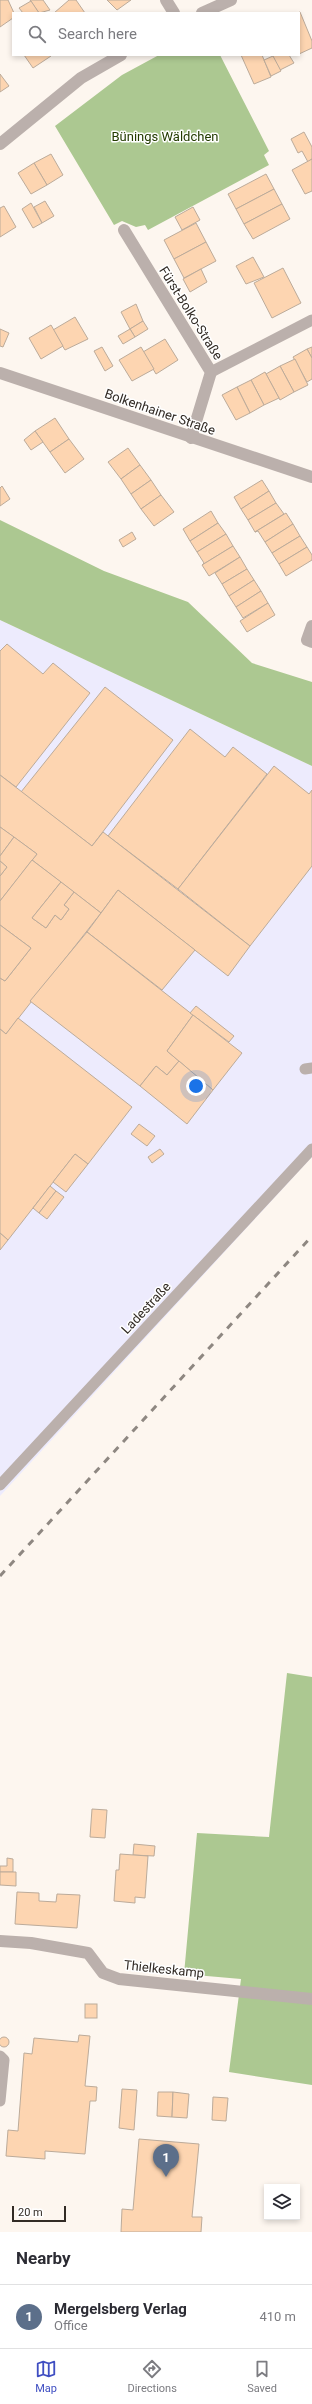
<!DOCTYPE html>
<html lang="en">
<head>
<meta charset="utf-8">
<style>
	:root { --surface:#fff; --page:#f2f2f3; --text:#2b2b33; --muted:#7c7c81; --line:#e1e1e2; --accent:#3f4ec2 }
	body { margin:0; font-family:Roboto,sans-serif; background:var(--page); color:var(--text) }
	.controls { position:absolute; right:12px; bottom:12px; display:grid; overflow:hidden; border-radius:0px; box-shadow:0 2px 6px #0003 }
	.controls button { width:36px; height:36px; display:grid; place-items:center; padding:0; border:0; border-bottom:1px solid var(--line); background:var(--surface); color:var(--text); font:20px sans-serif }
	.scale { position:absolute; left:12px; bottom:10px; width:54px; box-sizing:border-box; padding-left:4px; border:2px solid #322b25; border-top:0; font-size:11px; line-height:14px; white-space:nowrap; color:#322b25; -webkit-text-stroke:3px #fff; paint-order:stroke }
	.you { position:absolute; left:196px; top:1086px; width:14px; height:14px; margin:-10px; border:3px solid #fff; border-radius:50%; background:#1a73e8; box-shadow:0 0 0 6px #1a73e833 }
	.badge { display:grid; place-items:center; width:26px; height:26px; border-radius:50%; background:var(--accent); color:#fff; font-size:13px; font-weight:700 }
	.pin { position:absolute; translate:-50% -33px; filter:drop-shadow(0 1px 2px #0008) }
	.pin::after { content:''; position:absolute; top:21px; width:14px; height:12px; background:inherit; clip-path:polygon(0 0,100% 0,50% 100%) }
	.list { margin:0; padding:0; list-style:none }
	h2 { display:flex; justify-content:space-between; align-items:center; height:52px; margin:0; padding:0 16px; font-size:17px }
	h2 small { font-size:13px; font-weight:400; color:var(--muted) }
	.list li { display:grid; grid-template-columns:26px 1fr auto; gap:12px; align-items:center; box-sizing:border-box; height:64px; padding:0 16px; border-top:1px solid var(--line) }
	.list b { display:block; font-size:15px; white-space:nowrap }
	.list p { margin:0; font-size:13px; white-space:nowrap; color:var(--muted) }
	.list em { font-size:13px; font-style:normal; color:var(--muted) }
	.icon { flex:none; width:22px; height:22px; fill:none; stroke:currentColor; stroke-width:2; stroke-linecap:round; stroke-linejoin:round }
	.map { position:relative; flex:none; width:312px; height:2232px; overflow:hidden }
	.search { position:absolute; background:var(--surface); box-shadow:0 2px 6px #0003; left:12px; right:12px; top:12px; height:44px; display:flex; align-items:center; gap:10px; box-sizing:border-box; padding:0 14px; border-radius:0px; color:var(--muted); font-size:15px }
	.sheet { height:116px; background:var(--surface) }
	nav { display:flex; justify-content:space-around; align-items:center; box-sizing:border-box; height:56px; border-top:1px solid var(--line); background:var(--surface); font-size:11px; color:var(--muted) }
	nav a { display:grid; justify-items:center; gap:2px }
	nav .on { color:var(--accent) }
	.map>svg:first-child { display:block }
	.industrial { fill:#edebfd }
	.forest { fill:#acc891 }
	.building { fill:#fdd5b1; stroke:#bcab9a }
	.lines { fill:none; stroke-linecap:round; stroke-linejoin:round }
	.service { stroke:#bbb0ac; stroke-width:11 }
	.minor { stroke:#bbb0ac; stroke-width:12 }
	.rail { stroke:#8e8781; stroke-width:3; stroke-dasharray:7 7; stroke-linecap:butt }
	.labels { text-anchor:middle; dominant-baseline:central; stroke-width:3; stroke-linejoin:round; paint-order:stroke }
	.park-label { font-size:13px; fill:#233b00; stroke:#fff }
	.street-label { font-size:13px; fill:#322b25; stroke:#fff }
</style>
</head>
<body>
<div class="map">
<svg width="312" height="2232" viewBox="0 0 312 2232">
	<rect width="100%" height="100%" fill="#fdf6ef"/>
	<path class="industrial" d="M0 620 312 766V1157L0 1496Z"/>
	<g class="forest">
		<path d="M159 55H220L269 151 264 155 269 165 148 230 145 225 136 227 122 221 114 225 55 126 122 75Z"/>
		<path d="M0 520 104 571 188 602 252 663 312 682V766L0 620Z"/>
		<path d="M287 1673 312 1677V2085L229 2072 241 1979 184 1974 197 1833 269 1837Z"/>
	</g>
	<g class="building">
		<path d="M0 0H8L14 13 13 18 0 27Z"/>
		<path d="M30 0H43L50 10 39 13Z"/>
		<path d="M69 0H76L85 13H54Z"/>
		<path d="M107 0H131L117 10Z"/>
		<path d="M31 1 39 13H23L19 8Z"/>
		<path d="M300 12 312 41V48L299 54V13H297Z"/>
		<path d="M24 55H51V56L33 68Z"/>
		<path d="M241 55H262L271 77 254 84Z"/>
		<path d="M272 55H289L294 63 280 70Z"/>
		<path d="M273 56 281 71 271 76 264 60Z"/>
		<path d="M0 74 9 86 0 92Z"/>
		<path d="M304 132 312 147V159L308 162 302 151 298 153 291 139Z"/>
		<path d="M51 154 63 175 47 185 34 163Z"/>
		<path d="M312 159V191L305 194 292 170Z"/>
		<path d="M34 163 47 185 31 194 18 173Z"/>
		<path d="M266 174 274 189 236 209 228 194Z"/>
		<path d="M274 189 282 204 244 224 236 209Z"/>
		<path d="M45 201 54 216 42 223 34 207Z"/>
		<path d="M31 203 42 223 33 228 22 209Z"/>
		<path d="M282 204 290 219 253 239 244 224Z"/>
		<path d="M4 206 16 227 0 237V208Z"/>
		<path d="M193 207 200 220 182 230 175 217Z"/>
		<path d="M196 223 206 242 174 259 164 240Z"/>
		<path d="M206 242 216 261 184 278 174 259Z"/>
		<path d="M253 257 264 277 246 284 236 266Z"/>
		<path d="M283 268 301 303 272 318 254 283Z"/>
		<path d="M201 269 207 282 190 292 183 279Z"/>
		<path d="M136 304 143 321 130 329 121 312Z"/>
		<path d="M75 317 88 339 65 350 53 330Z"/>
		<path d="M143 321 148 329 135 337 130 329Z"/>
		<path d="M51 325 63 346 41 359 29 338Z"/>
		<path d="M0 329 9 333 3 347 0 346Z"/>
		<path d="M130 329 135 337 123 344 118 336Z"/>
		<path d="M165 339 178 360 156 374 143 352Z"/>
		<path d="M102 347 113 366 105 371 94 351Z"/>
		<path d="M141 347 154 369 132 381 119 360Z"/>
		<path d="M312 347V358L307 349Z"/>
		<path d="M307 349 312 358V379L307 382 293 357Z"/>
		<path d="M295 359 308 385 294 392 280 366Z"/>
		<path d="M280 366 294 392 280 400 266 374Z"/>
		<path d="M265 372 279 398 264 405 251 380Z"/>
		<path d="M251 380 264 405 250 413 237 387Z"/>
		<path d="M237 387 250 413 236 420 222 395Z"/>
		<path d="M55 418 69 439 50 452 35 431Z"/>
		<path d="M35 431 43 442 31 450 24 440Z"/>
		<path d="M69 439 84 459 65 473 50 452Z"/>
		<path d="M128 448 140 465 121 479 108 462Z"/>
		<path d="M140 465 151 480 131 494 121 479Z"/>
		<path d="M151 480 161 495 141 509 131 494Z"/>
		<path d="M262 480 269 491 241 509 234 497Z"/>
		<path d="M2 486 10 499 0 506V488Z"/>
		<path d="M269 491 276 503 248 520 241 509Z"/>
		<path d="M161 495 174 512 154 526 141 509Z"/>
		<path d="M276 503 284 514 255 532 248 520Z"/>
		<path d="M211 511 218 523 190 541 183 529Z"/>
		<path d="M286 513 293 524 265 542 258 531 255 532Z"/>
		<path d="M218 523 226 534 197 552 190 541Z"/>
		<path d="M293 524 300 536 272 553 265 542Z"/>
		<path d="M132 532 136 539 123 547 119 540Z"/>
		<path d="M226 534 233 546 202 565 204 563 197 552Z"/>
		<path d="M300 536 307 547 279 564 272 553Z"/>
		<path d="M233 546 240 557 209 576 202 565Z"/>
		<path d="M307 547 312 555V560L286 576 279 564Z"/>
		<path d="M240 557 247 569 222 584 215 573Z"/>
		<path d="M247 569 254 580 229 596 222 584Z"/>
		<path d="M254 580 261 591 236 607 229 596Z"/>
		<path d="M261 591 268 603 243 618 236 607Z"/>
		<path d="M268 603 275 615 247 632 240 621Z"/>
		<path d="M7 644 43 674 53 663 90 693 16 787 0 775V651Z"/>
		<path d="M105 687 173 740 92 846 21 792Z"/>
		<path d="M190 729 225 757 233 747 267 774 178 889 108 836Z"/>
		<path d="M274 766 309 794 312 790V866L250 946 178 889Z"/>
		<path d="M0 775 92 846 103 832 250 946 228 976 118 890 101 913 32 860 37 854 0 827Z"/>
		<path d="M0 827 14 837 0 856Z"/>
		<path d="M14 837 37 854 0 901V876L7 867 0 861V856Z"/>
		<path d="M32 860 61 882 32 918 46 928 55 915 61 920 69 909 64 905 74 892 101 913 6 1034 0 1029V978L5 981 31 948 0 925V901Z"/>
		<path d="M0 861 7 867 0 876Z"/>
		<path d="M61 882 74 892 64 905 69 909 61 920 55 915 46 928 32 918Z"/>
		<path d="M118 890 195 950 162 990 87 932Z"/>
		<path d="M0 925 31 948 5 981 0 978Z"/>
		<path d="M87 932 193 1015 167 1051 179 1061 167 1075 156 1066 140 1086 30 1001Z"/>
		<path d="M196 1006 234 1036 229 1042 190 1013Z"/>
		<path d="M193 1015 242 1053 213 1090 167 1051Z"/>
		<path d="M18 1018 132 1107 88 1164 75 1154 8 1240 0 1233V1029L6 1034Z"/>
		<path d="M179 1061 213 1090 187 1124 140 1086 156 1066 167 1075Z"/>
		<path d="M139 1124 155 1136 147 1146 131 1134Z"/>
		<path d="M160 1149 164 1154 152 1163 148 1157Z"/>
		<path d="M75 1154 88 1164 66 1192 53 1182Z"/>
		<path d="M50 1186 56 1191 39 1213 33 1208Z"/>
		<path d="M56 1191 64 1197 47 1219 39 1213Z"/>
		<path d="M0 1233 8 1240 0 1250Z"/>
		<path d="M92 1809 107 1810 105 1838 90 1837Z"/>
		<path d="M134 1844 155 1846 154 1856 133 1855Z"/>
		<path d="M120 1854 148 1856 145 1898 135 1897V1903L114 1901 116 1870H119Z"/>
		<path d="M7 1858 13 1859V1872H0V1866H7Z"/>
		<path d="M0 1872H16V1886L0 1885Z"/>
		<path d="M17 1892 39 1893V1901L56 1902 57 1894 80 1895 77 1928 15 1924Z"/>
		<rect x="85" y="2004" width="12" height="14"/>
		<path d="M79 2035 90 2036 85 2086 97 2087 96 2101H90L85 2154 45 2151V2159L6 2156 8 2130 18 2131 24 2053 32 2054 34 2038 78 2042Z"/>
		<circle cx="4" cy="2042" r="5"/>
		<path d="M122 2089 137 2090 134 2130 119 2128Z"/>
		<path d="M158 2092H173L172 2117 157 2116Z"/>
		<path d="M173 2092 189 2094 187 2118 172 2117Z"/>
		<path d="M213 2097 228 2098 226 2121 212 2120Z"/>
		<path d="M139 2139 199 2144 192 2217H202L201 2232H121L122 2209 133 2210Z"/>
	</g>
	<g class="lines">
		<g class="service">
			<path d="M211 372 312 320"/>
			<path d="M305 1069 312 1068"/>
			<path d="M0 1485 312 1149"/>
			<path d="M0 2056 4 2060 0 2101"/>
		</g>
		<g class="minor">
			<path d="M166 0 174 13"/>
			<path d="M202 13 231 0"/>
			<path d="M0 144 81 78 121 55"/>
			<path d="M124 230 211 372 191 438"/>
			<path d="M0 373 312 477"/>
			<path d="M312 626 307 640 312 642"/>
			<path d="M0 1941 31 1943 88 1953 103 1973 119 1979 312 1999"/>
		</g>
		<path class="rail" d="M0 1576 312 1236"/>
	</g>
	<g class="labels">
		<g class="park-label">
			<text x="165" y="136">Bünings Wäldchen</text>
		</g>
		<g class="street-label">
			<text transform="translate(191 313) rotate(58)">Fürst-Bolko-Straße</text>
			<text transform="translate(160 412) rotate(19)">Bolkenhainer Straße</text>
			<text transform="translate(146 1308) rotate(-47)">Ladestraße</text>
			<text transform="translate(164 1969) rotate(6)">Thielkeskamp</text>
		</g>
	</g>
</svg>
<div class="controls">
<button><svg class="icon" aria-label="layers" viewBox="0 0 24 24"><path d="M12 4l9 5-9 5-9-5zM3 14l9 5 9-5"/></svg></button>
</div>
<div class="scale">20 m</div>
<div class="you"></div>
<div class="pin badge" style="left:166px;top:2177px;background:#5c6f8a">1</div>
<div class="search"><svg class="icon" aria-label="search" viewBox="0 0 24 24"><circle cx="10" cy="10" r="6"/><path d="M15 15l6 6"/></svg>Search here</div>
</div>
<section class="sheet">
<h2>Nearby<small></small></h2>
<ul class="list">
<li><span class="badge" style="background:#5c6f8a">1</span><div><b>Mergelsberg Verlag</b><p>Office</p></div><em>410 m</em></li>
</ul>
</section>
<nav>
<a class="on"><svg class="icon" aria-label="map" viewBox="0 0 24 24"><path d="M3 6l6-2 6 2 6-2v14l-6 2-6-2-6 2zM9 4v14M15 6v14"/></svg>Map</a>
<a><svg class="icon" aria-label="directions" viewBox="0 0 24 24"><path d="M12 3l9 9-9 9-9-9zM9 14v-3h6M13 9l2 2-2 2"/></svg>Directions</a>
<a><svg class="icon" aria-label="saved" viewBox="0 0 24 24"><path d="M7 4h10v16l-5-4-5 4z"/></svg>Saved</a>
</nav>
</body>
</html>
